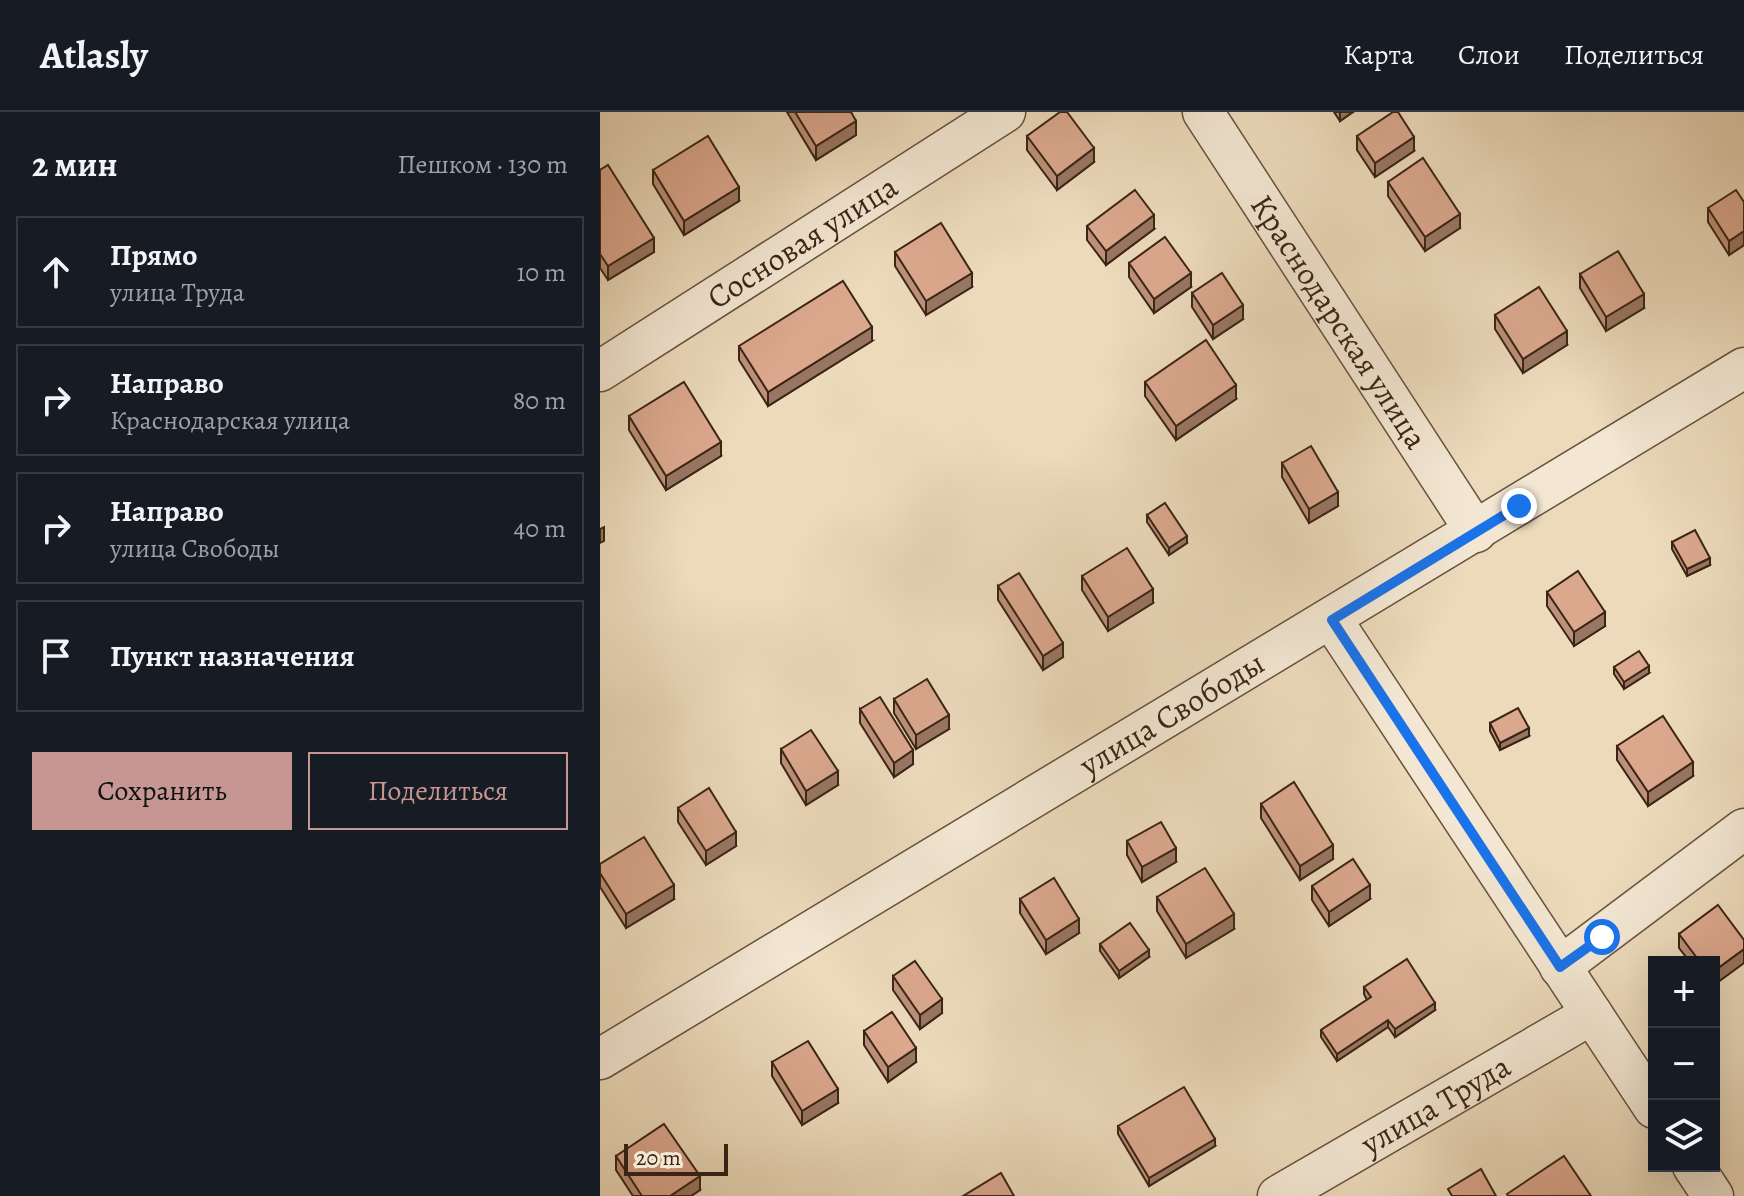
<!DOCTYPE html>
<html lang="ru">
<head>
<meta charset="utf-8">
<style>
	:root { --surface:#171b24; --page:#20242c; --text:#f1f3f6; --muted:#9ea1a6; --line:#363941; --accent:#c59692 }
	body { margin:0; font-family:Alegreya,serif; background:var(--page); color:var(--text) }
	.controls { position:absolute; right:24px; bottom:24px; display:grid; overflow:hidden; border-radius:0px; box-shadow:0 8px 32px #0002 }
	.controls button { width:72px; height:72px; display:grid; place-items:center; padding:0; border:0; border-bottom:2px solid var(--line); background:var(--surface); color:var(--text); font:40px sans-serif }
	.scale { position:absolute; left:24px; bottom:20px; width:104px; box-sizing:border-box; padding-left:8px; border:4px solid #3a2515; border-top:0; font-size:22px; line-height:28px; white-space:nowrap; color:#3a2515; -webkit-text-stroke:6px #f3e7d3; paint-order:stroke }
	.stop { position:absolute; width:24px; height:24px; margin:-18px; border:6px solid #1a73e8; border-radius:50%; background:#fff }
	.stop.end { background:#1a73e8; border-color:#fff; box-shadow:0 2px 8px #0008 }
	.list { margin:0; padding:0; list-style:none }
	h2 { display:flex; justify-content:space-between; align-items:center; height:104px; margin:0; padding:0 32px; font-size:34px }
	h2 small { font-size:26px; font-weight:400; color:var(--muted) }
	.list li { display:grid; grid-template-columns:52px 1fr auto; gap:24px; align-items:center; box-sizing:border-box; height:112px; margin:0 16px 16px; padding:0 16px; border:2px solid var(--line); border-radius:0px }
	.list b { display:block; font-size:30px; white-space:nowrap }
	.list p { margin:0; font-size:26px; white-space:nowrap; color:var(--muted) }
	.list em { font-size:26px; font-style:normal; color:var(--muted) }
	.actions { display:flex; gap:16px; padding:24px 32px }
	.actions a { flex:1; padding:18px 0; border:2px solid var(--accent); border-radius:0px; text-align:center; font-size:28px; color:var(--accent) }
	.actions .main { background:var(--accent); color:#111 }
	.icon { flex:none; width:44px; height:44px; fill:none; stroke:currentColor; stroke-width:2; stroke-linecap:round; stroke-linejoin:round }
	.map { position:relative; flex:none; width:1144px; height:1084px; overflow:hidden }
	header { display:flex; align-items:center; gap:48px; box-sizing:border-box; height:112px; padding:0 40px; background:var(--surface); border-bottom:2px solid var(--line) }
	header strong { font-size:38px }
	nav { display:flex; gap:44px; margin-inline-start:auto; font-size:28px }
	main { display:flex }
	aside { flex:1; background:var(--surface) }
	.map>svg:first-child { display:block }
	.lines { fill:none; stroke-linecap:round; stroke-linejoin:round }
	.minor-casing { stroke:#66523e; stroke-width:43 }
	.minor { stroke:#f3e7d3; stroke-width:40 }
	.wall { fill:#bc907a; stroke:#3a2515; stroke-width:2 }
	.shaded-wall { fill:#997663; stroke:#3a2515; stroke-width:2 }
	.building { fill:#dba88e; stroke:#3a2515; stroke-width:2 }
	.route { stroke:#1a73e8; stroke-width:10 }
	.labels { text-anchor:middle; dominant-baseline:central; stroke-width:6; stroke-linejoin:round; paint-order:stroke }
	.street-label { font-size:32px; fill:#3a2515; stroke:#f3e7d3 }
</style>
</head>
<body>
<header>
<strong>Atlasly</strong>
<nav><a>Карта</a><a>Слои</a><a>Поделиться</a></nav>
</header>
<main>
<aside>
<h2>2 мин<small>Пешком · 130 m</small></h2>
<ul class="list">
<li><svg class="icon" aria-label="ahead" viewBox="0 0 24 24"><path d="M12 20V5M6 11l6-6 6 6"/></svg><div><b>Прямо</b><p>улица Труда</p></div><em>10 m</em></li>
<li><svg class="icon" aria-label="right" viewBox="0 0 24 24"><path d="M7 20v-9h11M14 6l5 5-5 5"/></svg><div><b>Направо</b><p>Краснодарская улица</p></div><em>80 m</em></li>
<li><svg class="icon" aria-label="right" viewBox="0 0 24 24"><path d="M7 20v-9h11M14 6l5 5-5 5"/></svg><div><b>Направо</b><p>улица Свободы</p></div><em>40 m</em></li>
<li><svg class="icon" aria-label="arrive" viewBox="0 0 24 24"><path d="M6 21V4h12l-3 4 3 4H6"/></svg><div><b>Пункт назначения</b></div></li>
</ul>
<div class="actions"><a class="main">Сохранить</a><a>Поделиться</a></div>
</aside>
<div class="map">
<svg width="1144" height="1084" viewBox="0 0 1144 1084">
	<rect width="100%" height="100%" fill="#ecdabb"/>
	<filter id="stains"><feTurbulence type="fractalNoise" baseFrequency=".0025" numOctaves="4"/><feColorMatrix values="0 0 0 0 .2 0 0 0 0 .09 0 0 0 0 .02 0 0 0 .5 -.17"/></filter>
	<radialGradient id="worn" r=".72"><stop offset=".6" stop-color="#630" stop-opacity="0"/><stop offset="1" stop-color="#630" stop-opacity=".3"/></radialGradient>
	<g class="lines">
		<defs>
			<g id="minor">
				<path id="s1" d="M603 0 876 420"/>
				<path id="s2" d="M0 259 405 0"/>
				<path d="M732 508 1054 996"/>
				<path d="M960 855 1144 717"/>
				<path id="s3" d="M0 947 1144 256"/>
				<path d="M1093 1054 1113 1084"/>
				<path id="s4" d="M678 1084 992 902"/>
			</g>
		</defs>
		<use href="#minor" class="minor-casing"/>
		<use href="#minor" class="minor"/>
	</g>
	<g class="wall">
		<path d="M187 0H251L256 23 216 48Z"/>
		<path d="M734 0H753L740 9Z"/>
		<path d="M427 24 494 50 457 78 427 38Z"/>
		<path d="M757 24 814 39 775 65 757 38Z"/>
		<path d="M0 58 54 140 8 168 0 156Z"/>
		<path d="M53 58 139 89 84 123 53 72Z"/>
		<path d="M788 70 860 116 825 139 788 84Z"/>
		<path d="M1144 90V133L1129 143 1108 110V96Z"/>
		<path d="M487 114 554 117 506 153 487 128Z"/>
		<path d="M295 140 372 175 326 203 295 154Z"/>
		<path d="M529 151 591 175 554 201 529 165Z"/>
		<path d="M980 162 1044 196 1006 219 980 176Z"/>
		<path d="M592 181 643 207 613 227 592 195Z"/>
		<path d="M895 203 967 233 923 261 895 217Z"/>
		<path d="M272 229 168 294 139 248V234Z"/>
		<path d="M545 270 636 287 576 328 545 284Z"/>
		<path d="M29 304 121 344 66 378 29 318Z"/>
		<path d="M682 351 738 394 709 411 682 365Z"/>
		<path d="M547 403 587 431 569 443 547 410Z"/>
		<path d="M1072 430 1110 453 1087 464 1072 437Z"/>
		<path d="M482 464 553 491 508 519 482 478Z"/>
		<path d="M398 474 463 545 443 558 398 488Z"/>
		<path d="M947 480 1005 514 974 534 947 494Z"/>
		<path d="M1014 555 1049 561 1024 577 1014 562Z"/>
		<path d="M294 587 349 617 316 637 294 601Z"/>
		<path d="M260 597 313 652 294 665 260 611Z"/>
		<path d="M890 611 929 624 900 638 890 619Z"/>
		<path d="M1017 634 1093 664 1048 694 1017 648Z"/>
		<path d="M181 637 238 673 206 693 181 651Z"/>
		<path d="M661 692 733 747 700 768 661 706Z"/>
		<path d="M78 696 136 734 106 753 78 710Z"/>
		<path d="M527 729 576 750 542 770 527 743Z"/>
		<path d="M0 752 74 787 26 816 0 775Z"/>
		<path d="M712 774 770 787 729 814 712 788Z"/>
		<path d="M557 785 634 817 586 846 557 799Z"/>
		<path d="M420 787 479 821 446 842 420 801Z"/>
		<path d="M1079 822 1114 850H1090L1079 836Z"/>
		<path d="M500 832 549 845 519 866 500 839Z"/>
		<path d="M293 864 342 901 320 917 293 878Z"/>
		<path d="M764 875 835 898 795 925 788 915 737 949 721 925V918L767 888 764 882Z"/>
		<path d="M264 919 316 950 288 970 264 933Z"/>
		<path d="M172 950 238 991 202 1013 172 964Z"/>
		<path d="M518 1014 615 1034 549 1074 518 1022Z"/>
		<path d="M16 1044 100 1078 91 1084H33L16 1058Z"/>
	</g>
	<g class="shaded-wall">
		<path d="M740 0H753L740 9Z"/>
		<path d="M256 9V23L216 48V34Z"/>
		<path d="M814 25V39L775 65V51Z"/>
		<path d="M494 36V50L457 78V64Z"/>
		<path d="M139 75V89L84 123V109Z"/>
		<path d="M860 102V116L825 139V125Z"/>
		<path d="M554 103V117L506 153V139Z"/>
		<path d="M1144 119V133L1129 143V129Z"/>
		<path d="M54 126V140L8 168V154Z"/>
		<path d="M372 161V175L326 203V189Z"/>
		<path d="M591 161V175L554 201V187Z"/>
		<path d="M1044 182V196L1006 219V205Z"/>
		<path d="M643 193V207L613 227V213Z"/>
		<path d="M272 215V229L168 294V280Z"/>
		<path d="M967 219V233L923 261V247Z"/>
		<path d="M636 273V287L576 328V314Z"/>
		<path d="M121 330V344L66 378V364Z"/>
		<path d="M738 380V394L709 411V397Z"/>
		<path d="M4 415V429L0 431V417Z"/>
		<path d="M587 424V431L569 443V436Z"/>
		<path d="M1110 446V453L1087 464V457Z"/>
		<path d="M553 477V491L508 519V505Z"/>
		<path d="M1005 500V514L974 534V520Z"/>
		<path d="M463 531V545L443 558V544Z"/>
		<path d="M1049 554V561L1024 577V570Z"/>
		<path d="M349 603V617L316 637V623Z"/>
		<path d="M929 616V624L900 638V631Z"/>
		<path d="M313 638V652L294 665V651Z"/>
		<path d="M1093 650V664L1048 694V680Z"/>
		<path d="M238 659V673L206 693V679Z"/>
		<path d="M136 720V734L106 753V739Z"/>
		<path d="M733 733V747L700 768V754Z"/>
		<path d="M576 736V750L542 770V755Z"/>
		<path d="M74 773V787L26 816V802Z"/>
		<path d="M770 773V787L729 814V800Z"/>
		<path d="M634 802V817L586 846V832Z"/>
		<path d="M479 807V821L446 842V828Z"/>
		<path d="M1144 837V851L1114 873V859Z"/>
		<path d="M549 838V845L519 866V859Z"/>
		<path d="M342 887V901L320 917V903Z"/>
		<path d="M835 891V898L795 925V917Z"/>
		<path d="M788 908V915L737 949V942Z"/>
		<path d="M316 936V950L288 970V955Z"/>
		<path d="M238 977V991L202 1013V999Z"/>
		<path d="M615 1027V1034L549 1074V1066Z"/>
		<path d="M100 1064V1078L91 1084H70Z"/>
	</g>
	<g class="building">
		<path d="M195 0H251L256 9 216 34Z"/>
		<path d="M460 0H467L494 36 457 64 427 24Z"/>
		<path d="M793 0H798L814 25 775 51 757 24Z"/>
		<path d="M108 24 139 75 84 109 53 58Z"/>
		<path d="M823 46 860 102 825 125 788 70Z"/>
		<path d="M8 53 54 126 8 154 0 142V58Z"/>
		<path d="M535 78 554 103 506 139 487 114Z"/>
		<path d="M1136 78 1144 90V119L1129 129 1108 96Z"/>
		<path d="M341 111 372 161 326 189 295 140Z"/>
		<path d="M565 125 591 161 554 187 529 151Z"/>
		<path d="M1018 139 1044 182 1006 205 980 162Z"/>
		<path d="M622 161 643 193 613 213 592 181Z"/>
		<path d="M243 169 272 215 168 280 139 234Z"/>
		<path d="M939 175 967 219 923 247 895 203Z"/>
		<path d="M606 228 636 273 576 314 545 270Z"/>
		<path d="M84 270 121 330 66 364 29 304Z"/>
		<path d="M711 334 738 380 709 397 682 351Z"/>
		<path d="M565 391 587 424 569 436 547 403Z"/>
		<path d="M1095 418 1110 446 1087 457 1072 430Z"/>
		<path d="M527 436 553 477 508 505 482 464Z"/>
		<path d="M978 459 1005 500 974 520 947 480Z"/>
		<path d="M419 461 463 531 443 544 398 474Z"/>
		<path d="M1039 539 1049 554 1024 570 1014 555Z"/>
		<path d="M327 567 349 603 316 623 294 587Z"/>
		<path d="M280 585 313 638 294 651 260 597Z"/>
		<path d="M918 596 929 616 900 631 890 611Z"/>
		<path d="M1063 604 1093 650 1048 680 1017 634Z"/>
		<path d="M211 618 238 659 206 679 181 637Z"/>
		<path d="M694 670 733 733 700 754 661 692Z"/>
		<path d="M109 676 136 720 106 739 78 696Z"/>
		<path d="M561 710 576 736 542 755 527 729Z"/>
		<path d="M44 725 74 773 26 802 0 761V752Z"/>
		<path d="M753 747 770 773 729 800 712 774Z"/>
		<path d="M605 756 634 802 586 832 557 785Z"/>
		<path d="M454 766 479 807 446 828 420 787Z"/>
		<path d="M1118 793 1144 828V837L1114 859V850H1100L1079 822Z"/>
		<path d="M530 811 549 838 519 859 500 832Z"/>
		<path d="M807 847 835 891 795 917 788 908 737 942 721 918 771 885 764 875Z"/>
		<path d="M315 849 342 887 320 903 293 864Z"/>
		<path d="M292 900 316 936 288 955 264 919Z"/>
		<path d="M208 929 238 977 202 999 172 950Z"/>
		<path d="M584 975 615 1027 549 1066 518 1014Z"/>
		<path d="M64 1012 100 1064 70 1084H42L16 1044Z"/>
		<path d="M964 1044 991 1084H908L907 1082Z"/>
		<path d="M881 1057 896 1084H852L848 1077Z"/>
		<path d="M401 1061 414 1084H363Z"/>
	</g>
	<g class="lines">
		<path class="route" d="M919 394 732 508 960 855 1002 825"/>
	</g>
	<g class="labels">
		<g class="street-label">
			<text stroke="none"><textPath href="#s2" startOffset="240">Сосновая улица</textPath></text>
			<text stroke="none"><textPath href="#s1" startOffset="250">Краснодарская улица</textPath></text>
			<text stroke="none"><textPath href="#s3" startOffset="668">улица Свободы</textPath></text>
			<text stroke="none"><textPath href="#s4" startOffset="182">улица Труда</textPath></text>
		</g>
	</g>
	<rect width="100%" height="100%" filter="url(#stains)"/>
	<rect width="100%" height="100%" fill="url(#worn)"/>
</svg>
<div class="controls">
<button>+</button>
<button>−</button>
<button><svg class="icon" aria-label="layers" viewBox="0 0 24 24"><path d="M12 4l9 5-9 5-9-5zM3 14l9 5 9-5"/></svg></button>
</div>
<div class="scale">20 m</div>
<div class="stop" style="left:1002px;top:825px"></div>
<div class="stop end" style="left:919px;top:394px"></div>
</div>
</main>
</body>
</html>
